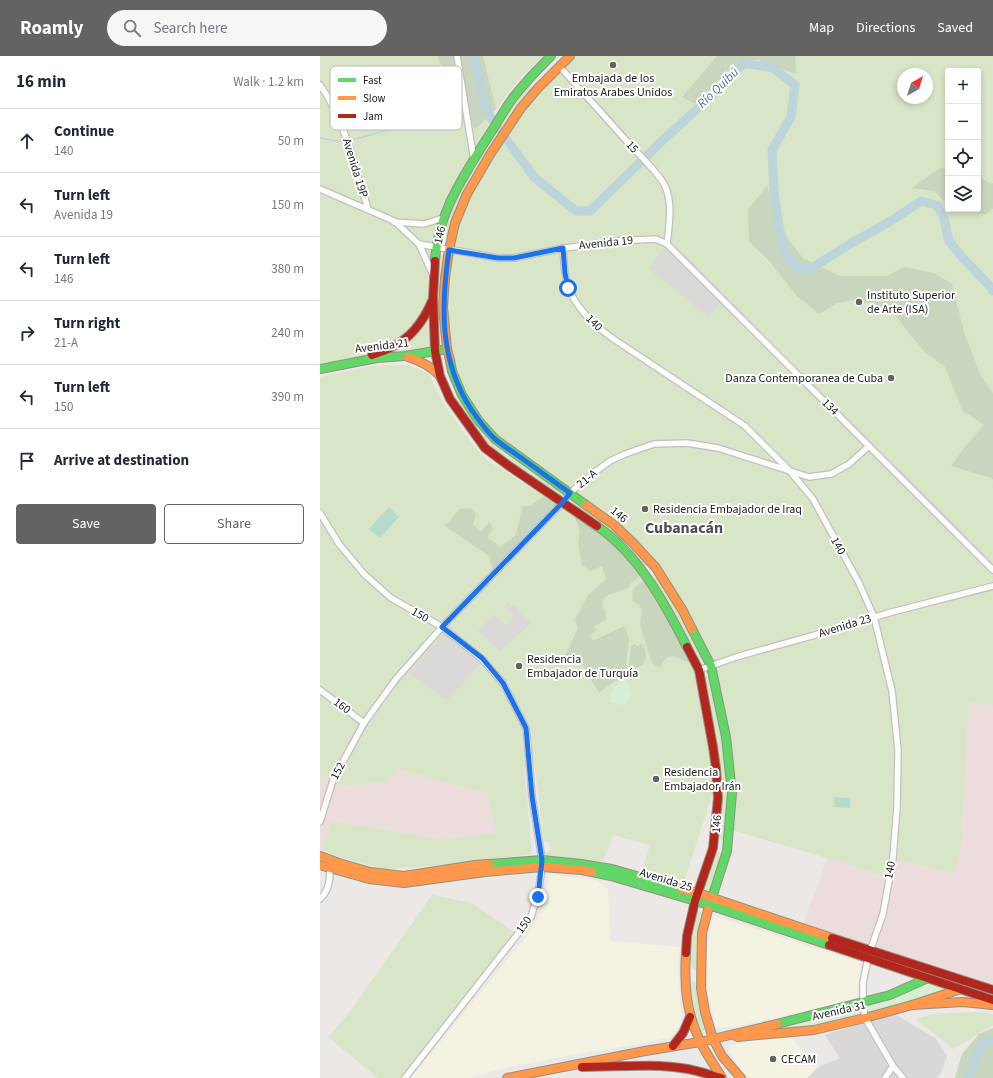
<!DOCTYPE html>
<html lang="en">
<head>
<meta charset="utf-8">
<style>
	:root { --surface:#fff; --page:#f6f6f7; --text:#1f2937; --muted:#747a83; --line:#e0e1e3; --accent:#646362 }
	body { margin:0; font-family:"Source Sans 3",sans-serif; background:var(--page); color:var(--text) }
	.controls { position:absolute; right:12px; top:12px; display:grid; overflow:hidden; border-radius:4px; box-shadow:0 2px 6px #0003 }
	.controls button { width:36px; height:36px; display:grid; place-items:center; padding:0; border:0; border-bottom:1px solid var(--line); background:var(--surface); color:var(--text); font:20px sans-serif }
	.compass { position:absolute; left:577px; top:12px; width:36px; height:36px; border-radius:50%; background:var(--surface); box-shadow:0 2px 6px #0003; rotate:39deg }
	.stop { position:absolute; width:12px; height:12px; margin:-9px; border:3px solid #1a73e8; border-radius:50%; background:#fff }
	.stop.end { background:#1a73e8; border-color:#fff; box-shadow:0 1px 4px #0008 }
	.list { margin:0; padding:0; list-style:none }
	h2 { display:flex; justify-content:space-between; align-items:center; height:52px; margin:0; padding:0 16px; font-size:17px }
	h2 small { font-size:13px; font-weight:400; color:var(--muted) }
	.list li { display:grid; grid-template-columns:26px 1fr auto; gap:12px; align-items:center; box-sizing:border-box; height:64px; padding:0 16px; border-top:1px solid var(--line) }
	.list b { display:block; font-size:15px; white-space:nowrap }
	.list p { margin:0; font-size:13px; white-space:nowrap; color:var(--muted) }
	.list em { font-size:13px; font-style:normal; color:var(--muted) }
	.actions { display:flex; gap:8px; padding:12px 16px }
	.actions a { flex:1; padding:9px 0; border:1px solid var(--accent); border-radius:4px; text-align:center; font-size:14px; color:var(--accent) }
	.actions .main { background:var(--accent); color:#fff }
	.icon { flex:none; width:22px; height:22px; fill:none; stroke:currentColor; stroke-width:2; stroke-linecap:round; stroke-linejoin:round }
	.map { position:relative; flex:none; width:673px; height:1022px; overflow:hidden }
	header { display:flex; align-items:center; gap:24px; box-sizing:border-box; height:56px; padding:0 20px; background:var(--accent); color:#fff }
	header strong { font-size:19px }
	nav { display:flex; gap:22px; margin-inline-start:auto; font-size:14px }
	.search { width:280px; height:36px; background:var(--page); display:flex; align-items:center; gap:10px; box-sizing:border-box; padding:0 14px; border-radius:22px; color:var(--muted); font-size:15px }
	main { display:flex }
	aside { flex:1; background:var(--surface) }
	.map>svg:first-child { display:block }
	.residential { fill:#dad8d6 }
	.commercial { fill:#ecdddc }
	.education { fill:#f4f2e1 }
	.grass { fill:#d8e5c7; fill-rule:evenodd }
	.forest { fill:#c7d6bd }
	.park { fill:#d6eed4 }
	.pitch { fill:#b5dccb }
	.parking { fill:#dbd9d8 }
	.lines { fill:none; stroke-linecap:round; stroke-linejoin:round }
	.stream { stroke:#bcd4da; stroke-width:1.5 }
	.river { stroke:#bcd4da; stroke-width:9 }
	.street-casing { stroke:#c2c0bf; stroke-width:8 }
	.fast-casing { stroke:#919180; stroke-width:10 }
	.slow-casing { stroke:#919180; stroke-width:10 }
	.jam-casing { stroke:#919180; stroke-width:10 }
	.street { stroke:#fcfcfb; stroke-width:5.5 }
	.fast { stroke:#63d668; stroke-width:8 }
	.slow { stroke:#ff974d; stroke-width:8 }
	.jam { stroke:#b3261e; stroke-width:8 }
	.route { stroke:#1a73e8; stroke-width:5 }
	.poi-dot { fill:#646362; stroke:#fff; stroke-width:1.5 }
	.labels { text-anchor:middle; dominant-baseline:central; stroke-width:4; stroke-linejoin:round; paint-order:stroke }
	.poi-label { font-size:12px; fill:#1c1c1c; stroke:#fff; text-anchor:start }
	.street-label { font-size:12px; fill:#1c1c1c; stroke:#fff }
	.water-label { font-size:13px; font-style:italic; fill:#51779a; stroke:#fff }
	.district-label { font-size:16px; font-weight:bold; fill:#4f4f4f; stroke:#fff }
	.key { fill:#fff; stroke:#bbb; stroke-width:1 }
	.key-label { font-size:11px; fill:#1c1c1c }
</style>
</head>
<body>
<header>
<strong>Roamly</strong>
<div class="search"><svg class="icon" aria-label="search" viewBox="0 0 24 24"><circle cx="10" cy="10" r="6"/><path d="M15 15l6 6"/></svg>Search here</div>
<nav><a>Map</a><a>Directions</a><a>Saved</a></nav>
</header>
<main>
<aside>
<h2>16 min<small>Walk · 1.2 km</small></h2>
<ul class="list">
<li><svg class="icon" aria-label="ahead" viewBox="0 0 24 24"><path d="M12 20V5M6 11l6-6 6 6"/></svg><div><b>Continue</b><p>140</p></div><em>50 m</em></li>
<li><svg class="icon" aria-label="left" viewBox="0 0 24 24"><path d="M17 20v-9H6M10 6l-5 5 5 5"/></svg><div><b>Turn left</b><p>Avenida 19</p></div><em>150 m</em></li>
<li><svg class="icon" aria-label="left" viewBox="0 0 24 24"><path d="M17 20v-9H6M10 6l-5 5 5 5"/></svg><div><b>Turn left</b><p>146</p></div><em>380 m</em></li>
<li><svg class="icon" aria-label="right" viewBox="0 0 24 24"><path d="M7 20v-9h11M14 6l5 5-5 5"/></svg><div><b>Turn right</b><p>21-A</p></div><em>240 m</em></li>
<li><svg class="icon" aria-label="left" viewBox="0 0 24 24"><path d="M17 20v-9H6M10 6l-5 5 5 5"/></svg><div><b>Turn left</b><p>150</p></div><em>390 m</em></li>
<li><svg class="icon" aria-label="arrive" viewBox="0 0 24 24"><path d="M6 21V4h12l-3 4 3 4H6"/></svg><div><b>Arrive at destination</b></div></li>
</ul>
<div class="actions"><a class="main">Save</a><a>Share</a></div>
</aside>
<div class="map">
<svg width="673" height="1022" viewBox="0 0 673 1022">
	<rect width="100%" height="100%" fill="#ebe8e5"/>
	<path class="residential" d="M573 957 615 982 627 1000 621 1017 617 1022H487L498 1011 520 1002 505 979Z"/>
	<g class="commercial">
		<path d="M649 647 673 649V934L482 872 507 802 568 822 573 802 643 778 642 770Z"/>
		<path d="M77 713 167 737 176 777 120 783 12 765 2 794H0V718L24 730 67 726Z"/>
	</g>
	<g class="education">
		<path d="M229 818 276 824 288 833 290 885 360 891 358 909 362 967 351 981 326 987 240 1001 176 1014 151 1022H91L205 882 222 855Z"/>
		<path d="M394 860 541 906 540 919 536 943 479 957 413 971H396L385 926 386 897 390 875Z"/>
		<path d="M444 982H472L498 1011 487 1022H429L424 1018 409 995 410 989Z"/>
	</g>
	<g class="grass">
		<path d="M0 0H151L167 61 174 71 139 127 116 191 115 295 0 313Z"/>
		<path d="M163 0H223L201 21 176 53Z"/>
		<path d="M250 0H397L363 40 375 48 420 5 437 4 475 17V0H673V337L660 318 644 276 632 228 584 211 567 220H520L483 202 467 181 448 131 429 186 499 258 517 247 536 244 555 248 575 259 592 281 606 296 625 311 642 354 664 369 647 388 631 410 671 422 673 425V649L649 647 642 770 643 778 635 818 573 802 569 822 507 802 408 773 412 737 391 610 363 555 313 487 175 383 158 364 132 315 123 251 135 167 201 52ZM628 15H658V153H628ZM583 18H607V42H583Z"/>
		<path d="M210 30 212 33 195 53 153 121 136 153 129 179 125 181 124 179C125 151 145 128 159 105 170 85 180 65 193 47 198 41 203 36 207 31Z"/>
		<path d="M122 199 125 203 123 279 120 280 119 279C116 254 118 229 118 204L120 200Z"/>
		<path d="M88 309 109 318 122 345 152 388 167 404 279 475 322 518 377 615 390 691 393 731 391 742 364 826 322 815 330 789 293 779 283 805 225 801V796L230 795 229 786H224L214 704 204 712 212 798 123 809 65 813 25 803 2 794 12 765 120 783 176 777 167 737 77 713 67 726 24 730 0 718V321L53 310Z"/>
		<path d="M138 345H141L143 347 162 374 174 388 243 437 242 440H241L236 438 171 392 163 384 137 348Z"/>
		<path d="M253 446 259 448 294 474 326 505 327 508 326 510H323L252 448Z"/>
		<path d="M336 521 338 523 361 558 382 601 381 604H377L375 600 357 562 333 526 332 523Z"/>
		<path d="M385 620H387L390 622 402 682 408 737 405 783 403 785 399 783 398 781C400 769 402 757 402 744 403 703 393 662 383 622Z"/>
		<path d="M399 796 401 797 402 799 387 836 383 835V833L396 797Z"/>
		<path d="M112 839 152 847 196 877 81 1022H58L8 981 29 957Z"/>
		<path d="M377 855 383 857 379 874 377 893V913L374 914C364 902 373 869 377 855Z"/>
		<path d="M372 925H374L376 929 379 949 386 972 384 975H381C372 964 370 940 370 927Z"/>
		<path d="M650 956 669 957 673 959V969L633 993 596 963 613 958Z"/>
	</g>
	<g class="forest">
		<path d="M117 0H163L176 53 156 73 119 44 128 23Z"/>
		<path d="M397 0H475L476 18 438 4 420 5 375 48 362 41Z"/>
		<path d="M620 112 628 113V146H625L614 135 592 132Z"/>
		<path d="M658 120 671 128 673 127V153H672L666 159 658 157 653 153H658Z"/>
		<path d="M447 130 467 181 483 202 520 220H567L584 211 614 217 632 228 644 276 660 318 673 337V424L671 422 631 410 647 388 664 369 642 354 625 311 606 297 592 281 575 259 555 248 536 244 517 247 499 258 477 240 448 204 429 186 428 153Z"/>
		<path d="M223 440 237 449 173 514 169 500 125 470 140 453 151 452 156 458 153 469 161 476 169 466 173 472 167 481 180 491 195 480 199 467 202 450H211Z"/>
		<path d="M254 459 279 475 302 496 322 518 311 527 308 532 288 539 283 543 282 551 286 556V564L274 570 276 575 270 579 273 585 304 570 309 583 305 617 279 637 263 610 258 607V605L248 600H245L258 572 255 564 268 539 286 523 282 510 271 515 262 509 258 487 260 475Z"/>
		<path d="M326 523 353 565 372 606C359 607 350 589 340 612L332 607 320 569 322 554 319 549 313 545C311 531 315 531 326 523Z"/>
		<path d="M320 587C324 589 324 591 325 594 330 608 318 611 308 617L311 590 315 588 317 590H319Z"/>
		<path d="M673 972V1022H635L642 998 659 978Z"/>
	</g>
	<g class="park">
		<path d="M304 624 307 625 312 640 306 645V649H302L290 646C290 636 294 628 304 624Z"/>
		<path d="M608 927 626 933 553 956 550 957 548 954 547 950 550 948 571 943Z"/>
		<path d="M533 952 537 953 538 955 537 958 533 961 492 970 449 974Z"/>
	</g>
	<g class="pitch">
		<path d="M69 451 79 461 60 482 49 473Z"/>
		<path d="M514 741 530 742V752L514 751Z"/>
	</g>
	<g class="parking">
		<path d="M347 188 404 244 389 261 329 213Z"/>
		<path d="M188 546 193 551 195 550 211 567 180 596 158 575 174 559 186 570 194 561 184 550Z"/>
		<path d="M124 577 140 588V591L145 596 148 595 161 607 127 644 89 617Z"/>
	</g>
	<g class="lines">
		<g class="stream">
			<path d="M149 49 165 50"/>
			<path d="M0 82 22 86"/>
			<path d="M32 84 96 66 142 50"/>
		</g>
		<g class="river">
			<path d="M154 0 165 50 171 62 214 121 256 155H270L343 84 398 34 424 7 453 12 475 29 471 61 452 94 454 135 459 172 466 200 478 212 490 213 530 188 571 165 601 145 617 149 624 163 629 185 642 201 670 230 673 235"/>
			<path d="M648 1022 663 986 673 985"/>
		</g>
		<defs>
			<g id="street">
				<path d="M137 0 154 104"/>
				<path d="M239 10C263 36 287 63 311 90 321 100 339 118 345 130 353 147 349 169 347 188"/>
				<path d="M0 29C25 64 35 112 48 153"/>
				<path d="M0 133 74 165 99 188 178 202H194L239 193 294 185 336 183 347 188 673 514"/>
				<path d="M74 166 104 168 123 162"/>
				<path d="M99 188 113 219"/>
				<path d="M243 192C244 205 244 221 249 233 258 255 276 271 295 284L425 370 469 414 493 443 539 527 554 561 572 635 578 694 577 751 573 802 563 858 550 895"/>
				<path d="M0 457 19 488 44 518 71 542 122 571 161 602 183 627 206 672 208 690 212 740 222 804C222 824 217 842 211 861L85 1022"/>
				<path d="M379 614 416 601 495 579 572 556 673 530"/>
				<path d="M0 634 44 667"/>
				<path d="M0 766 13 724 44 667 76 623 122 571 243 446 250 437 275 416 290 405 305 398 334 388 367 387 398 392 489 421 511 418 529 408 549 390"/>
				<path d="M0 843C9 835 10 824 10 812"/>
				<path d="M548 902 543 927V946L545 962 573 1010 583 1022"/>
				<path d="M565 1022 573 1010"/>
			</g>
			<g id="fast">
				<path d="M115 205C118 158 140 126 164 87 173 74 181 59 190 46 202 29 217 14 231 0"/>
				<path d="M130 304 132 315 142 339 158 364 175 383 266 449"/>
				<path d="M0 313 57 302 85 300 127 293"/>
				<path d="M277 470C319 499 344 546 367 591"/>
				<path d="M372 573 391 610 406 681 412 737 407 795 388 854"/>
				<path d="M169 808 222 804 261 808 292 813 362 833"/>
				<path d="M272 816 291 820 389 849 509 889"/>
				<path d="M457 968 570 939 608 922"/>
			</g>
			<g id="slow">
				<path d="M88 301C101 305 111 310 120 320"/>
				<path d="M130 304 127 293 123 251 125 222 129 194 135 167 147 138 171 97 201 52 218 32 250 0"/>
				<path d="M266 449 294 469 313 487 336 512 363 555 372 573"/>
				<path d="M0 800 19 807 50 816 84 820 155 809 169 808"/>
				<path d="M0 809 49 823 84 827 165 816 222 811 262 814 272 816"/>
				<path d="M362 833 378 837 512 882"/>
				<path d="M388 854 382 877 381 932 385 956 393 983 402 1000 421 1022"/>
				<path d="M366 897C364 929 366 956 380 985 386 998 395 1010 402 1022"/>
				<path d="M592 949 643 946 673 949"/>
				<path d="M417 981 494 974 545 962 592 949 641 933"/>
				<path d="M187 1022 325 995 380 986 457 968"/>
			</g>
			<g id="jam">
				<path d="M115 205 113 242 115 295 120 320 130 343 165 392 189 410 277 470"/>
				<path d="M52 299C59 296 66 295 72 291 91 282 104 264 112 245"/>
				<path d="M512 882 673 934"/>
				<path d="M509 889 673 944"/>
				<path d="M366 897 367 880 375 845 393 792 398 742 396 712 393 691 379 614 367 591"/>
				<path d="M353 990 363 977 370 961"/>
				<path d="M262 1011C297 1011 333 1007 368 1013 379 1015 390 1019 401 1022"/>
			</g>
		</defs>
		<use href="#street" class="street-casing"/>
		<use href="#fast" class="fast-casing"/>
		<use href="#slow" class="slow-casing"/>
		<use href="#jam" class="jam-casing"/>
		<use href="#street" class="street"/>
		<use href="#fast" class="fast"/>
		<use href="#slow" class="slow"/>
		<use href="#jam" class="jam"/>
	</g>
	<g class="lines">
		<path class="route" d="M218 841 222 804 212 740 207 683 206 672 183 627 162 602 122 571 243 446 250 437C233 425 217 413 200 401 192 395 183 390 175 383 166 375 158 363 151 353 119 304 121 249 129 194L178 202H194L243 192 245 217 248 232"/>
	</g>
	<g class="poi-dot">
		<circle cx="293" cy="9" r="4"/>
		<circle cx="539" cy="246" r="4"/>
		<circle cx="571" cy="322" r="4"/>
		<circle cx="325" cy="453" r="4"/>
		<circle cx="199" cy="610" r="4"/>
		<circle cx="336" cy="723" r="4"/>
		<circle cx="453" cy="1003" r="4"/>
	</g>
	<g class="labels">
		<g class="poi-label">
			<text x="293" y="22" text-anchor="middle">Embajada de los<tspan x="293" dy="14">Emiratos Arabes Unidos</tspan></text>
			<text x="547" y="239">Instituto Superior<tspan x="547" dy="14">de Arte (ISA)</tspan></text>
			<text x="563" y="322" text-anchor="end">Danza Contemporanea de Cuba</text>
			<text x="333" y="453">Residencia Embajador de Iraq</text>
			<text x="207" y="603">Residencia<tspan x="207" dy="14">Embajador de Turquía</tspan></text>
			<text x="344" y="716">Residencia<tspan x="344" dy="14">Embajador Irán</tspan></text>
			<text x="461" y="1003">CECAM</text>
		</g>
		<g class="street-label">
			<text transform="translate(312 91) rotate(48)">15</text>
			<text transform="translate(35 112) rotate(73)">Avenida 19P</text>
			<text transform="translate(120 179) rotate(-77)">146</text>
			<text transform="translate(286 187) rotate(-6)">Avenida 19</text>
			<text transform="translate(274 267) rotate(44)">140</text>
			<text transform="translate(62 290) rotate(-7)">Avenida 21</text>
			<text transform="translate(510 351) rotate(45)">134</text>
			<text transform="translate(267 423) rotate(-39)">21-A</text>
			<text transform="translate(299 459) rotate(39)">146</text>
			<text transform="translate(518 490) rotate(61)">140</text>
			<text transform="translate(100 559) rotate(30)">150</text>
			<text transform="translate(525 570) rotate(-17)">Avenida 23</text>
			<text transform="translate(22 650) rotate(37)">160</text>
			<text transform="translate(18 715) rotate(-63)">152</text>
			<text transform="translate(397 768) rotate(-85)">146</text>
			<text transform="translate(570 814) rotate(-80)">140</text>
			<text transform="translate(346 824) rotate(17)">Avenida 25</text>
			<text transform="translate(204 869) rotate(-55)">150</text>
			<text transform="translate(519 955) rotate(-13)">Avenida 31</text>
		</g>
		<g class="water-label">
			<text transform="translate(398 32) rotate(-44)">Río Quibú</text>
		</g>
		<g class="district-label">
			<text x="364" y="472">Cubanacán</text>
		</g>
	</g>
	<rect x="10" y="10" width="132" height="64" rx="6" class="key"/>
	<rect x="18" y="22" width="18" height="4" fill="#63d668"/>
	<rect x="18" y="40" width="18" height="4" fill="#ff974d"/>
	<rect x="18" y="58" width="18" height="4" fill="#b3261e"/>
	<g class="key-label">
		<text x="43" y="28">Fast</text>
		<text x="43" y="46">Slow</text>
		<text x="43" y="64">Jam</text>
	</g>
</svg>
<div class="controls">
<button>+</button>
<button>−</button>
<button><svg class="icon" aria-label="locate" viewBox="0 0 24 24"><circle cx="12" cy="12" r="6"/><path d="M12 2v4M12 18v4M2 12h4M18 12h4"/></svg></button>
<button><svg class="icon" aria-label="layers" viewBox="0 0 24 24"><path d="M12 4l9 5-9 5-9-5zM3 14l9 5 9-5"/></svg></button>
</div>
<svg class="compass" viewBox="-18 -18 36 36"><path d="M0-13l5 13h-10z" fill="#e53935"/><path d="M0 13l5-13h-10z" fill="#747a83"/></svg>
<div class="stop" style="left:248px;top:232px"></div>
<div class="stop end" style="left:218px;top:841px"></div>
</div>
</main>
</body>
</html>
